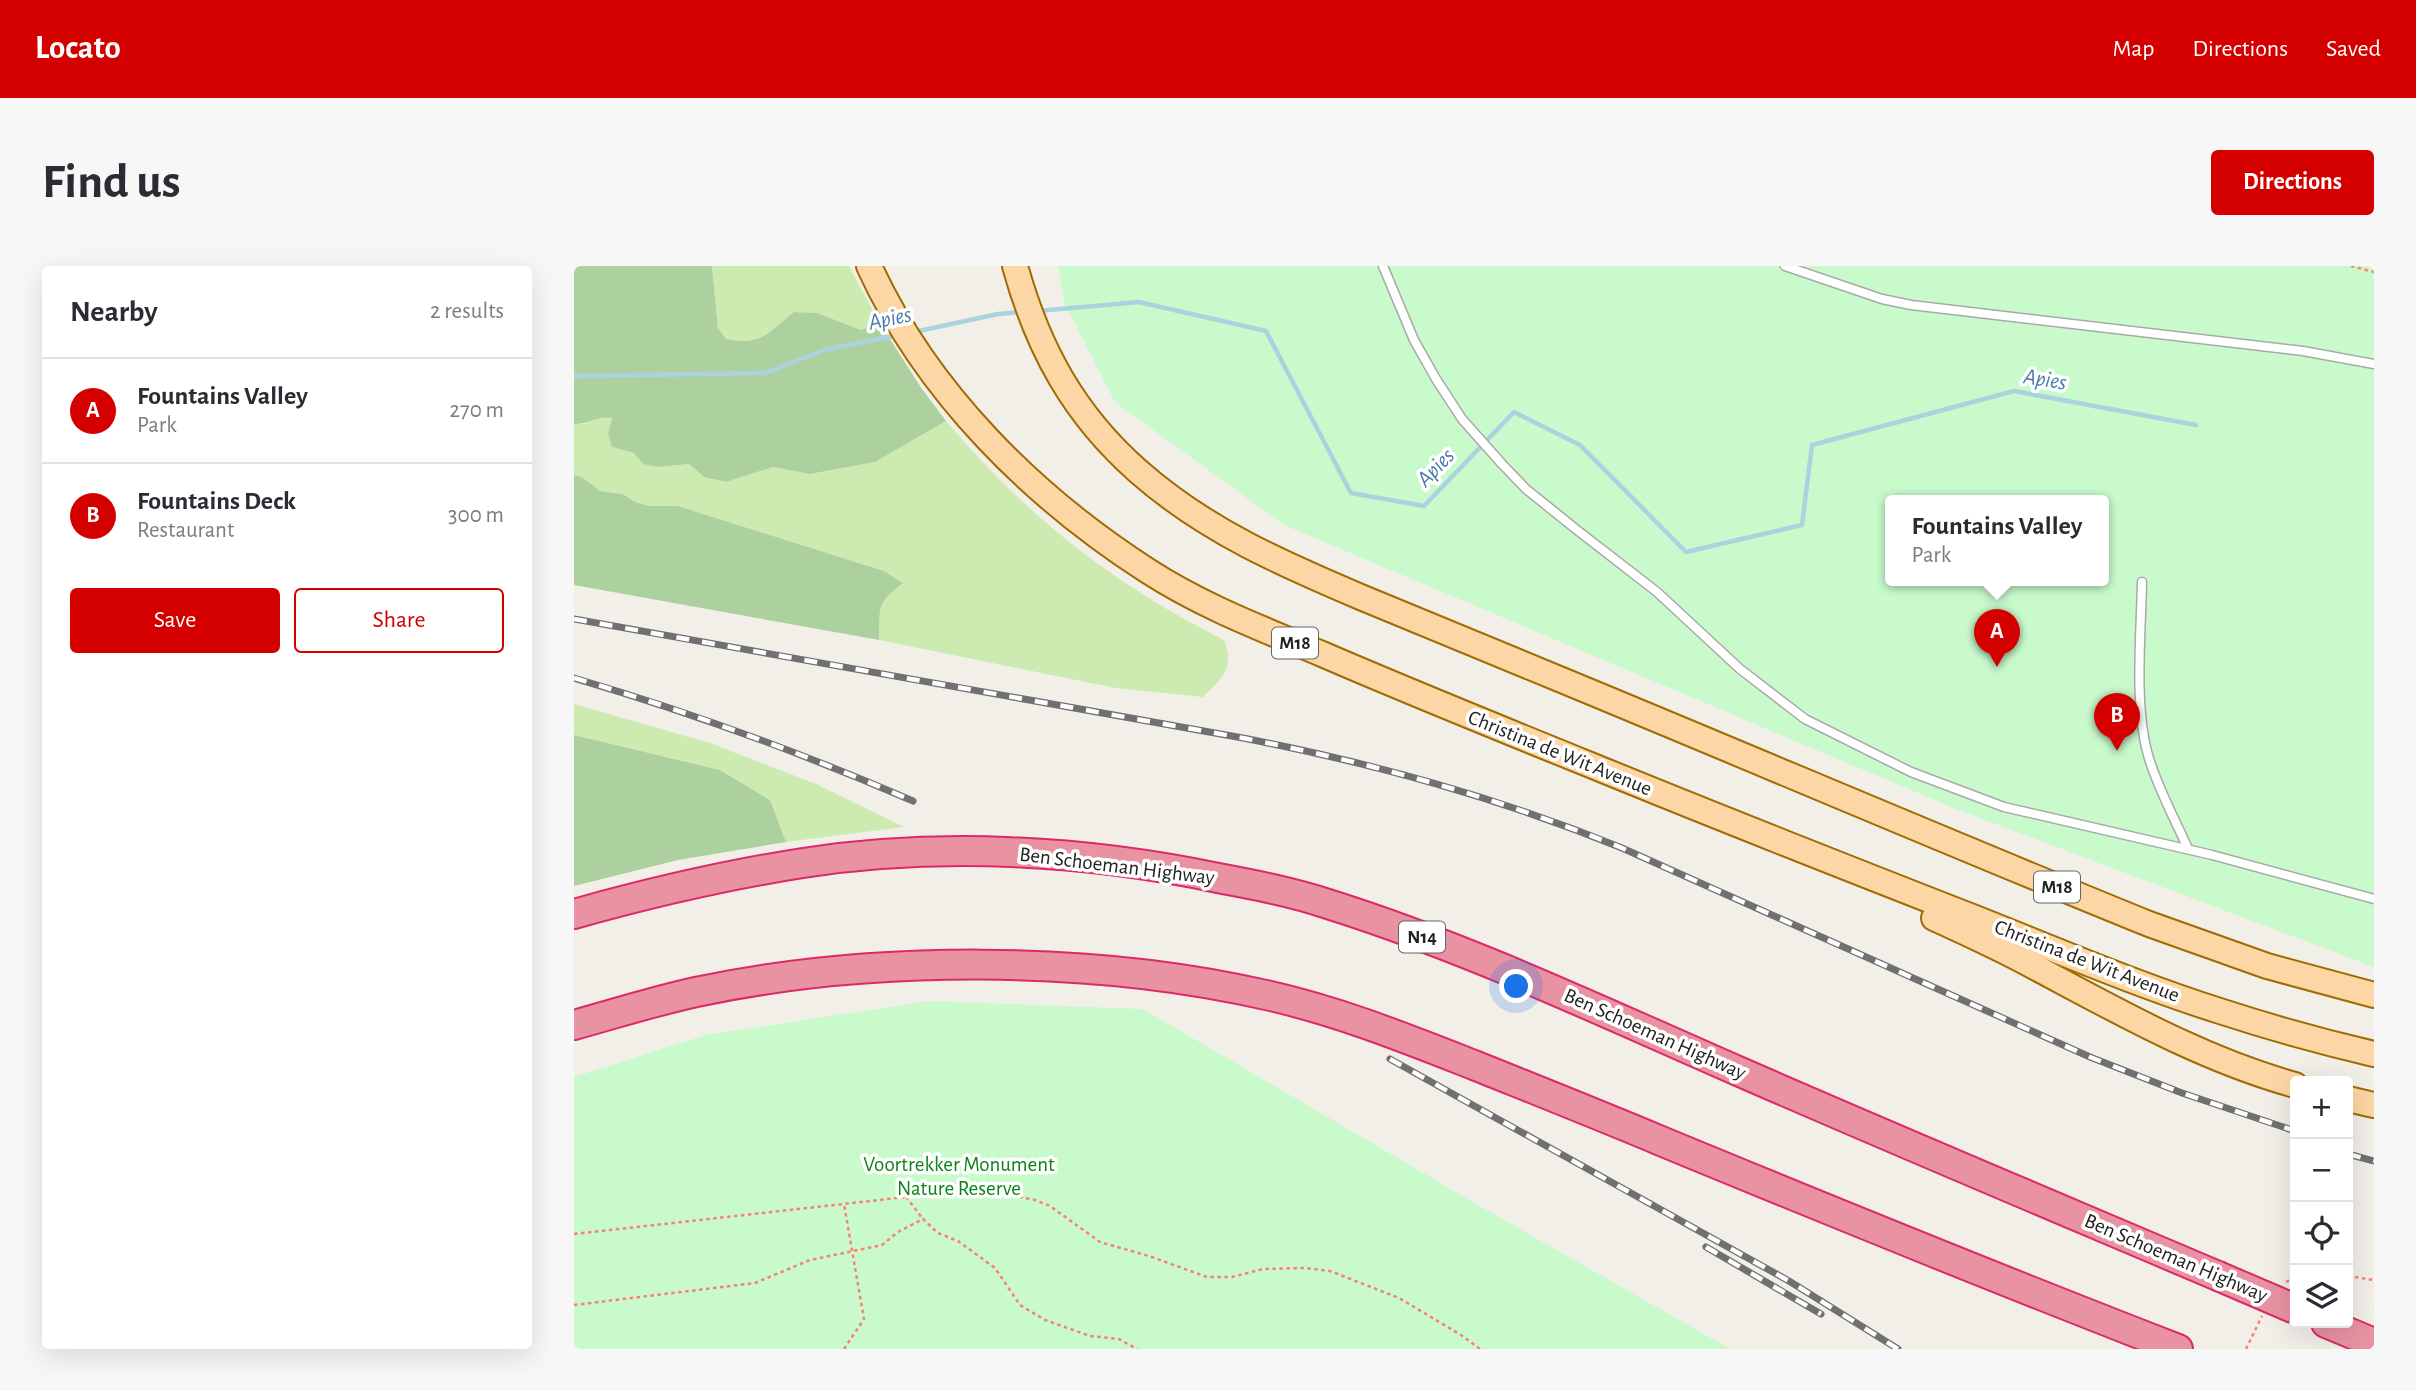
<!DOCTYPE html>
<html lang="en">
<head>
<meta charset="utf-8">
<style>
	:root { --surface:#fff; --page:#f7f7f7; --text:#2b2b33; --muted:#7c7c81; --line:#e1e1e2; --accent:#d40000 }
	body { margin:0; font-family:"Alegreya Sans",sans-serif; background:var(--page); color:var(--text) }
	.controls { position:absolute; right:21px; bottom:21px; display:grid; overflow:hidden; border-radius:7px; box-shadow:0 7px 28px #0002 }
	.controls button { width:63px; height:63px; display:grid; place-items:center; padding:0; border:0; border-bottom:2px solid var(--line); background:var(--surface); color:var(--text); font:35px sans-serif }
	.you { position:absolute; left:943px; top:721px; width:24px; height:24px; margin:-18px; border:5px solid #fff; border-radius:50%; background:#1a73e8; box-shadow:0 0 0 10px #1a73e833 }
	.badge { display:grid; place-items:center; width:46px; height:46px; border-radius:50%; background:var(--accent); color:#fff; font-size:23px; font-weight:700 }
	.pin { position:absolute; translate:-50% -58px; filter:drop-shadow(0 2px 4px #0008) }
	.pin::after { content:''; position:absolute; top:37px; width:24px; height:21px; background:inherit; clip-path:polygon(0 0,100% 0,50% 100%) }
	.popup { position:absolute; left:1311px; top:229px; width:224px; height:91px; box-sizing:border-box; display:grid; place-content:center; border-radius:7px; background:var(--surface); filter:drop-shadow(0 2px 5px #0005); font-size:23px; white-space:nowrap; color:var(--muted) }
	.popup b { font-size:26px; color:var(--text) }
	.popup::after { content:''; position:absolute; left:50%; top:100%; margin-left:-14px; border:14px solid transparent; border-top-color:var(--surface) }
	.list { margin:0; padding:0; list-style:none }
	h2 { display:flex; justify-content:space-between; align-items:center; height:91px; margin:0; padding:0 28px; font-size:30px }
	h2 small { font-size:23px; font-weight:400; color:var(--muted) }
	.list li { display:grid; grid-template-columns:46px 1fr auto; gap:21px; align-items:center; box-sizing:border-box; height:105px; padding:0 28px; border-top:2px solid var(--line) }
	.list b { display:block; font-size:26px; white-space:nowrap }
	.list p { margin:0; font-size:23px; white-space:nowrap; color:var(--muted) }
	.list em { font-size:23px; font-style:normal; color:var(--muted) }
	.actions { display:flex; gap:14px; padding:21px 28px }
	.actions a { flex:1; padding:16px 0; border:2px solid var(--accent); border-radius:7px; text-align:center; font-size:24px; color:var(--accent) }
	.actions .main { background:var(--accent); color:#fff }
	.icon { flex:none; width:38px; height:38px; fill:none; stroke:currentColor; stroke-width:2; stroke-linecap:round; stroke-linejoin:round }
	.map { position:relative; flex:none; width:1800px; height:1083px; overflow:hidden; border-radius:7px }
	header { display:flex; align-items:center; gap:42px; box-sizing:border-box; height:98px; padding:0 35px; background:var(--accent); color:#fff }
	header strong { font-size:33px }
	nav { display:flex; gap:38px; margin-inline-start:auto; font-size:24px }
	.intro { display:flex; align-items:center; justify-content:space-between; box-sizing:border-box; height:168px; padding:0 42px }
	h1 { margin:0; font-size:49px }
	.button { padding:18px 32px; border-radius:7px; background:var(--accent); color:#fff; font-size:24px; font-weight:700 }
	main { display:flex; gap:42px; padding:0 42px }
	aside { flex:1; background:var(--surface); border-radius:7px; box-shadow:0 7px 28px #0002 }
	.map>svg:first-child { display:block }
	.grass { fill:#cdebb0 }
	.forest { fill:#add19e }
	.park { fill:#c8facc; fill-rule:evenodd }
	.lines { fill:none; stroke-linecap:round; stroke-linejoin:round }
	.stream { stroke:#aad3df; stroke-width:4.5 }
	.service-casing { stroke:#a9a9a9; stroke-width:11 }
	.primary-casing { stroke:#a06b00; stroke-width:28 }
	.motorway-casing { stroke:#dc2a67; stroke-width:32 }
	.path { stroke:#fa8072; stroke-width:2.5; stroke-dasharray:3.5 3.5; stroke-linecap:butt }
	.service { stroke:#fff; stroke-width:8 }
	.primary { stroke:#fcd6a4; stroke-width:24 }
	.motorway { stroke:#e892a2; stroke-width:28 }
	.rail-casing { stroke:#707070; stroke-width:7 }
	.rail { stroke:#fff; stroke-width:4.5; stroke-dasharray:13; stroke-linecap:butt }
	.motorway-bridge-casing { stroke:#dc2a67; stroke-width:32; stroke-linecap:butt }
	.motorway-bridge { stroke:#e892a2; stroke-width:28 }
	.labels { text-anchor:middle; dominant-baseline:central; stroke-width:7; stroke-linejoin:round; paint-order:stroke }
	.shield { fill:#fff; stroke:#646464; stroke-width:2 }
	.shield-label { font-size:19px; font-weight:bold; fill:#222 }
	.street-label { font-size:21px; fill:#222; stroke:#fff }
	.park-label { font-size:21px; fill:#0c8416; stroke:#fff }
	.water-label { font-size:23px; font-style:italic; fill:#4a7aab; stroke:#fff }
</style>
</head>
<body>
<header>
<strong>Locato</strong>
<nav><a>Map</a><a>Directions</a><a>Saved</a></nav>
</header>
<div class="intro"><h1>Find us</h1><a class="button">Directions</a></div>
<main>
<aside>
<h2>Nearby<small>2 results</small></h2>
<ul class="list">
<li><span class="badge">A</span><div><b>Fountains Valley</b><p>Park</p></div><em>270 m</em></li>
<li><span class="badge">B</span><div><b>Fountains Deck</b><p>Restaurant</p></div><em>300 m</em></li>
</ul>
<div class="actions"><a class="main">Save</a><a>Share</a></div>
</aside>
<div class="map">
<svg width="1800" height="1083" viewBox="0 0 1800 1083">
	<rect width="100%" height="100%" fill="#f2efe9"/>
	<g class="grass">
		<path d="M138 0H275L305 56 287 64 243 47 220 46C193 67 189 80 152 73L144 62Z"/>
		<path d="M30 150 38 152 34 168 38 181 60 187 84 201 115 198 130 211 152 216 199 201 236 208 301 196 372 155C452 250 539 318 650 374 661 403 649 411 629 431L541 422 305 374C306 344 302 336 328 317L310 305 104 240H75L61 236 49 228 26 225 8 211 0 209V158H9Z"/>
		<path d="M0 438 136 477 242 518 330 561 212 576 196 534 146 504 0 469Z"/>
	</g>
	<g class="forest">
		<path d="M0 0H138L144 62 152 73C189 80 193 67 220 46L243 47 287 64 305 56 348 123 372 155 301 196 236 208 199 201 152 216 130 211 115 198 84 201 69 198 60 187 38 181 34 168 38 152C25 149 13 159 0 158Z"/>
		<path d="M0 209 8 211 26 225 49 228 61 236 75 240H104L310 305 329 317C302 336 306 343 305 374L0 319Z"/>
		<path d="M0 469 146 504 196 534 212 576 104 594 0 620Z"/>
	</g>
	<g class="park">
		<path d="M484 0H1800V701L1382 543 710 259 541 136 490 36ZM1316 235H1530V315H1316Z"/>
		<path d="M355 735 569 743 909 942 1156 1083H0V811L132 769Z"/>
	</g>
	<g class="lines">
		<g class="stream">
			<path d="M464 45 565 36 692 65 777 227 850 240 940 146 1006 179 1112 286 1228 259 1238 179 1440 125 1622 159"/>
			<path d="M340 66 424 48 448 46"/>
			<path d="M0 110 191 107 250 84 325 69"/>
		</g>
		<defs>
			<g id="service">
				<path d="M809 0 840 74 862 113 888 153 928 198 952 223 1003 264 1083 326 1166 403 1231 453 1337 506 1430 541 1638 589 1800 633"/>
				<path d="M1211 0 1308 33 1337 39 1729 85 1800 98"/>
				<path d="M1568 316C1567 368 1560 440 1574 489 1583 521 1601 553 1614 583"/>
			</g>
			<g id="primary">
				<path d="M295 0C353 127 459 231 574 305 628 340 689 363 748 388 836 426 925 462 1014 498 1141 550 1268 600 1396 650 1480 683 1563 719 1649 746 1698 762 1749 776 1800 788"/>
				<path d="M441 0C464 83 500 149 565 206 632 265 709 298 789 332 852 358 915 384 978 410 1177 492 1375 577 1575 658L1693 700 1800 729"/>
				<path d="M1360 652C1393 667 1426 682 1457 699 1542 744 1627 793 1721 819"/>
				<path d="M1774 833 1800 839"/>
			</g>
			<g id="motorway">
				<path d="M0 648C75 627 152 609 229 597 366 576 509 584 644 612 681 619 718 626 754 638 894 682 1029 746 1164 805 1324 875 1484 942 1644 1010"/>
				<path d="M0 759C40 748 81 735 122 726 297 689 517 689 692 729 764 745 831 772 900 799 962 824 1025 849 1087 875 1259 946 1431 1016 1604 1083"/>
				<path d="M1752 1057 1800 1077"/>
			</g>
		</defs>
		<use href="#service" class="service-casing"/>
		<use href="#primary" class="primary-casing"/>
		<use href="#motorway" class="motorway-casing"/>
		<g class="path">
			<path d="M1777 0 1800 6"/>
			<path d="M332 931 349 953"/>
			<path d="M0 968 332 931 416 925 461 934 476 940 526 976 575 990 633 1011H658L689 1003 731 1002 756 1005 825 1032 887 1069 906 1083"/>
			<path d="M1774 1010 1800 1014"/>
			<path d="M1712 1016 1721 1011"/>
			<path d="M0 1039 181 1017 236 994 308 979 324 966 349 953 364 967 384 975 421 1002 446 1039 471 1054 516 1070 545 1073 563 1083"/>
			<path d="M270 1083 290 1053 270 938"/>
			<path d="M1672 1083 1688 1050"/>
		</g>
		<use href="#service" class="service"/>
		<use href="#primary" class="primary"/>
		<use href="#motorway" class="motorway"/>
		<defs>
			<g id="rail">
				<path d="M0 353 669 472C802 498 922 531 1048 582L1516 791 1608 827 1721 865"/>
				<path d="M0 412C116 446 228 487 339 535"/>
				<path d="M816 793 1215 1015 1324 1083"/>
				<path d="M1774 888 1800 895"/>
				<path d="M1132 981 1247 1048"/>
			</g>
		</defs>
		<use href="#rail" class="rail-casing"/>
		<use href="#rail" class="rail"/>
		<defs>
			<path id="motorway-bridge" d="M1644 1010 1721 1043"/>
		</defs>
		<use href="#motorway-bridge" class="motorway-bridge-casing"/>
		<use href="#motorway-bridge" class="motorway-bridge"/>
	</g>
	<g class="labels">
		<g class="shield">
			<rect x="698" y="361.5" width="46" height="31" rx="5"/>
			<rect x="1460" y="605.5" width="46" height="31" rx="5"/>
			<rect x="825" y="655.5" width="46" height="31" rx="5"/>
		</g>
		<g class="shield-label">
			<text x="721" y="377">M18</text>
			<text x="1483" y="621">M18</text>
			<text x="848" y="671">N14</text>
		</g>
		<g class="street-label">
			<text transform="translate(986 487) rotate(22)">Christina de Wit Avenue</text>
			<text transform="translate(543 600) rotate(7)">Ben Schoeman Highway</text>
			<text transform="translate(1513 695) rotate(21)">Christina de Wit Avenue</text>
			<text transform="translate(1081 768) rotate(24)">Ben Schoeman Highway</text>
			<text transform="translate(1602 992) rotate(23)">Ben Schoeman Highway</text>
		</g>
		<g class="park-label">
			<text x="385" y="898">Voortrekker Monument<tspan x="385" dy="24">Nature Reserve</tspan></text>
		</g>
		<g class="water-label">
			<text transform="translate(316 53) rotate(-12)">Apies</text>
			<text transform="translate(1471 114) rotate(9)">Apies</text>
			<text transform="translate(862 202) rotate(-46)">Apies</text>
		</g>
	</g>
</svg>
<div class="controls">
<button>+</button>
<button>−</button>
<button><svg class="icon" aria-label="locate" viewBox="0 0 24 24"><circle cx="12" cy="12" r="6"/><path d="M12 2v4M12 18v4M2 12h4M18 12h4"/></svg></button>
<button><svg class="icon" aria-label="layers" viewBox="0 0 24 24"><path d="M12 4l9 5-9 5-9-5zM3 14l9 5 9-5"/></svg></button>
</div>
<div class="you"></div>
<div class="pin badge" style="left:1423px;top:401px">A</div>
<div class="popup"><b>Fountains Valley</b>Park</div>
<div class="pin badge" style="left:1543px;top:485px">B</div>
</div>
</main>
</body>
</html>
